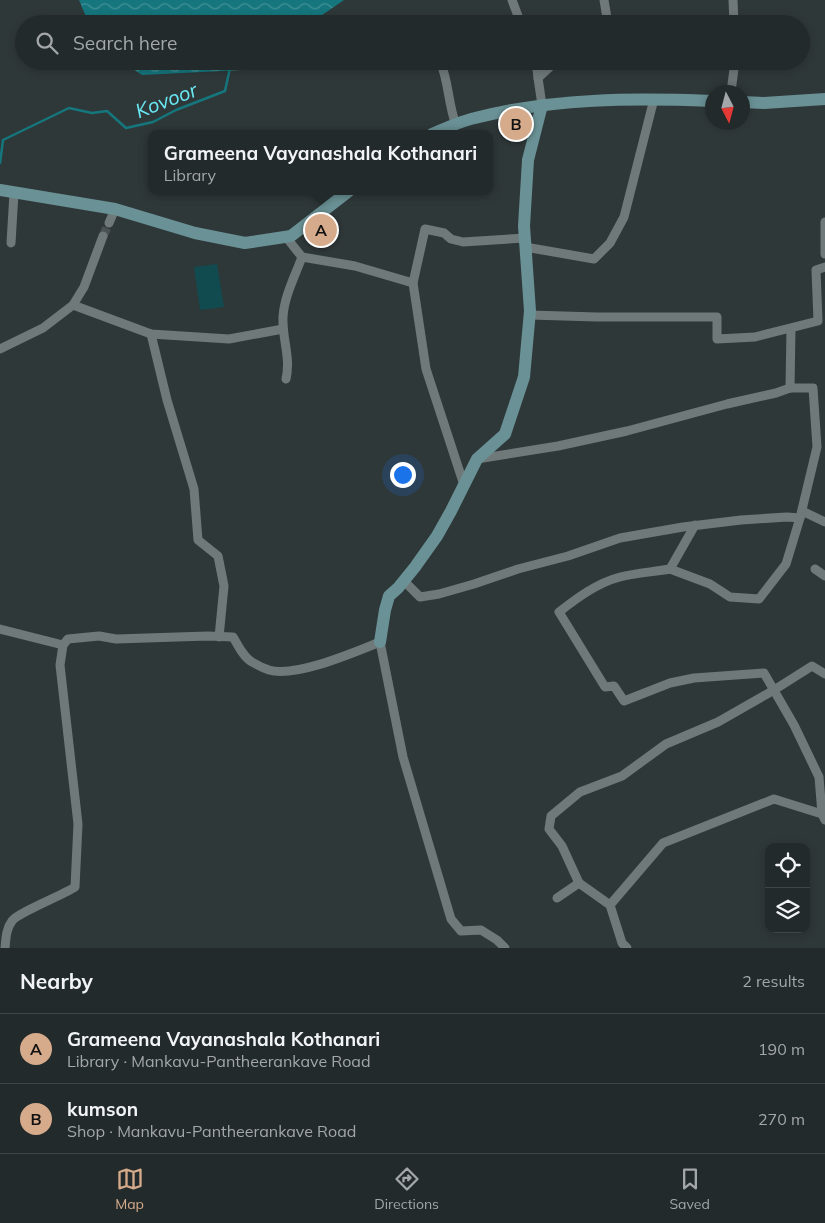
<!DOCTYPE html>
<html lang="en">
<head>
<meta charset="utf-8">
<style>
	:root { --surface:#232a2b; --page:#2f3637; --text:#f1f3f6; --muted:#a3a7a9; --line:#404647; --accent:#d6ab8b }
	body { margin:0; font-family:Mulish,sans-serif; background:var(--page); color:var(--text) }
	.controls { position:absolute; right:15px; bottom:15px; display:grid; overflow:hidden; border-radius:10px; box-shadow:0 2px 8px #0003 }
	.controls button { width:45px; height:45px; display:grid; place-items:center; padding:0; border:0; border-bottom:1px solid var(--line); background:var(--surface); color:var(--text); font:25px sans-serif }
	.compass { position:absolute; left:705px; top:85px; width:45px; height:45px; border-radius:50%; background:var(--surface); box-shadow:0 2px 8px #0003; rotate:174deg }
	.you { position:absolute; left:402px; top:474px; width:18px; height:18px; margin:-12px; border:4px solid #fff; border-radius:50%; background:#1a73e8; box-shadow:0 0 0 8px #1a73e833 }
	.badge { display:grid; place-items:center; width:32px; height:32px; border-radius:50%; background:var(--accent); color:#111; font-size:16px; font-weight:700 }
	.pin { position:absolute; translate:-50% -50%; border:2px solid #fff; box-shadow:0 1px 5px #0006 }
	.popup { position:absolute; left:148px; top:130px; width:345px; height:65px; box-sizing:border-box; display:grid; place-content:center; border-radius:10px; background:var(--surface); filter:drop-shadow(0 1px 4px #0005); font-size:16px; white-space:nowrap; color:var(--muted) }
	.popup b { font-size:19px; color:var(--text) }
	.popup::after { content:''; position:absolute; left:50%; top:100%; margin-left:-10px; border:10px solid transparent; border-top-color:var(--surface) }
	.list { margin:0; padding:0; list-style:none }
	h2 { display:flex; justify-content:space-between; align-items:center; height:65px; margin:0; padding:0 20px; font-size:21px }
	h2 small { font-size:16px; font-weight:400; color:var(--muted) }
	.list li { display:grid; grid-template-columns:32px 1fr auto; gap:15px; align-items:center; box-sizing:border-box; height:70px; padding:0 20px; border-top:1px solid var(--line) }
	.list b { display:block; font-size:19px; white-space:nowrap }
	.list p { margin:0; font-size:16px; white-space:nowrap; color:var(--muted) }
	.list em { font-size:16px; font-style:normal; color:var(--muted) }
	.icon { flex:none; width:28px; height:28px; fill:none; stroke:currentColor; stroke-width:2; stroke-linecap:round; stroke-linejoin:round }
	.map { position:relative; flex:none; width:825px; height:948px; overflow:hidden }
	.search { position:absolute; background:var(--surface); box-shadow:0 2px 8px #0003; left:15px; right:15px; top:15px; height:55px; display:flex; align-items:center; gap:12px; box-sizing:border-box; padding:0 18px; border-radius:28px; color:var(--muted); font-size:19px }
	.sheet { height:205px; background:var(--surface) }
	nav { display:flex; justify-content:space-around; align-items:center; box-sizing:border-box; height:70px; border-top:1px solid var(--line); background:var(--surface); font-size:14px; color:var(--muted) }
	nav a { display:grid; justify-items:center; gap:2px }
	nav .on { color:var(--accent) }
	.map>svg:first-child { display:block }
	.garden { fill:#114b50 }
	.water { fill:url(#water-waves) }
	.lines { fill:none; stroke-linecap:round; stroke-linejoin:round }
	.stream { stroke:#15767d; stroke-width:2.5 }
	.street-tunnel { stroke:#4a5253; stroke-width:9; stroke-dasharray:9 4.5; stroke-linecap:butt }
	.street { stroke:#70797a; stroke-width:9 }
	.secondary { stroke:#6a9296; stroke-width:12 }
	.labels { text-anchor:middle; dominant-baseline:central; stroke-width:5; stroke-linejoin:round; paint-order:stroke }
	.water-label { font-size:20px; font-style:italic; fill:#69e8f3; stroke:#2f3839 }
</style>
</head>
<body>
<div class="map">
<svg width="825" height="948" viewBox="0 0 825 948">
	<defs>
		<pattern id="water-waves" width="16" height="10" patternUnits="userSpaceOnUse" patternTransform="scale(1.25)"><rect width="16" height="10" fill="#15767d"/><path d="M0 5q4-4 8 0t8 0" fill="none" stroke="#429096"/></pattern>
	</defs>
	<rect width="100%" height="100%" fill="#2f3839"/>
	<path class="garden" d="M217 264 224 307 200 310 194 267Z"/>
	<g class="water">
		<path d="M79 0H344L309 24H89Z"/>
		<path d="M121 61H255L242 70 142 75Z"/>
	</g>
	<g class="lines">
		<path class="stream" d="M0 163 3 140 69 108 92 113 107 111 126 128 153 122 176 110 225 91 230 68"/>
		<path class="street-tunnel" d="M103 236 109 223"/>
		<g class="street">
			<path d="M512 0 521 24"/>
			<path d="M604 0 608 24"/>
			<path d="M733 0 734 24"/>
			<path d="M440 61C449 82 448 104 456 125"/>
			<path d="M536 61 538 78"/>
			<path d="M731 92 735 61"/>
			<path d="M542 105 538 78 551 66 565 61"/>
			<path d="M825 222V254"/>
			<path d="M109 223 115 209"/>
			<path d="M286 237 302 257C295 276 284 297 283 317 282 339 291 357 286 379"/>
			<path d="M11 243 14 193"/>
			<path d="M525 247 594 259 610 243 624 217 654 99"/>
			<path d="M302 257 355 266 413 283"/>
			<path d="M73 305 151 334 229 339 283 329"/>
			<path d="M530 315 597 317H717V339L755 337 818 321 816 270 825 267"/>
			<path d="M151 334 167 400 194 489 198 540 218 556 224 586 219 637"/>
			<path d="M0 349 43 328 73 305 84 287 103 236"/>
			<path d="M477 459 558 446 627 431 727 404 776 393 790 388"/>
			<path d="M464 485 426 369 413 283 425 229 444 233 451 239 463 242 525 238"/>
			<path d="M802 511 825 522"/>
			<path d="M695 525 670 569 710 584 730 597 759 599 786 564 800 518"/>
			<path d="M670 569C653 572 636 573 620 577 597 583 577 598 559 612L605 687 614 686 624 701 670 683 694 678 764 673 794 725 819 777 822 814"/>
			<path d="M815 569 825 576"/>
			<path d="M404 581 420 597 439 594 474 584 518 569 568 556 620 538 683 527 741 520 787 517 800 518 817 447 813 388H790L791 329"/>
			<path d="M0 629 63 645"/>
			<path d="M579 883 562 846 549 829 551 816 580 792 622 776 666 744 718 722 774 690 812 666 825 674"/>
			<path d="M557 898 579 883 610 905 663 843 774 799 822 814 825 820"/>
			<path d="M610 905 622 943 627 948"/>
			<path d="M5 948C6 938 6 929 12 921 17 913 63 895 75 887L78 824 60 665 63 645 68 639 99 636 116 639 208 636 233 637C238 645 243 657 252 662 257 665 263 668 269 670 295 678 355 652 380 642L403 757 451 919 461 931 481 930 497 940 505 948"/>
		</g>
		<g class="secondary">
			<path d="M742 102 764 103 825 99"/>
			<path d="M432 134C446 128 461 121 475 118 553 98 633 98 712 101"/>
			<path d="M0 190 115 209 195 233 245 243 291 236 349 191"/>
			<path d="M380 642 385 610 389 596 398 588 415 567 437 536 451 511 477 459 505 434 524 377 530 311 524 226 528 160 542 105"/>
		</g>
	</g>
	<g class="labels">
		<g class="water-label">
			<text transform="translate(166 100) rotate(-21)">Kovoor</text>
		</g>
	</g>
</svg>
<div class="controls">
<button><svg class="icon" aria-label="locate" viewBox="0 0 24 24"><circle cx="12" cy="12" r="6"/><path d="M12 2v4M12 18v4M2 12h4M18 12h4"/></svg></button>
<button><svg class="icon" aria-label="layers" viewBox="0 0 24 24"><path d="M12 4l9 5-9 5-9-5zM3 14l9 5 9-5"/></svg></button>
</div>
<svg class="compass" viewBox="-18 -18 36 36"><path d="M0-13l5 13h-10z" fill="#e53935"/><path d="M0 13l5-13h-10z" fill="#a3a7a9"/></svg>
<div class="you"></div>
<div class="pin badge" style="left:321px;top:230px">A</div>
<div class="popup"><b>Grameena Vayanashala Kothanari</b>Library</div>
<div class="pin badge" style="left:516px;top:124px">B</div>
<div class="search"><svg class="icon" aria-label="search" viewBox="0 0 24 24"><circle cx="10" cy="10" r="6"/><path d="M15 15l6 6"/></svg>Search here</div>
</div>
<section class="sheet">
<h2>Nearby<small>2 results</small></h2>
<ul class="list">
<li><span class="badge">A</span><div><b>Grameena Vayanashala Kothanari</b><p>Library · Mankavu-Pantheerankave Road</p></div><em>190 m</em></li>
<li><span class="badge">B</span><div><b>kumson</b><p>Shop · Mankavu-Pantheerankave Road</p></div><em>270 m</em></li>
</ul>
</section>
<nav>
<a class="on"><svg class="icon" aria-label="map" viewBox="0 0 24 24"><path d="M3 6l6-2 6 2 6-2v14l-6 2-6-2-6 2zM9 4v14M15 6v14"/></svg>Map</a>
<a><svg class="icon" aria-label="directions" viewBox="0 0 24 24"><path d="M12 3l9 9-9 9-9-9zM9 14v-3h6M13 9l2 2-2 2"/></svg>Directions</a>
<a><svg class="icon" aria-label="saved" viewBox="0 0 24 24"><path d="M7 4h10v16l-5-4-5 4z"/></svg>Saved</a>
</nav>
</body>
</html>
